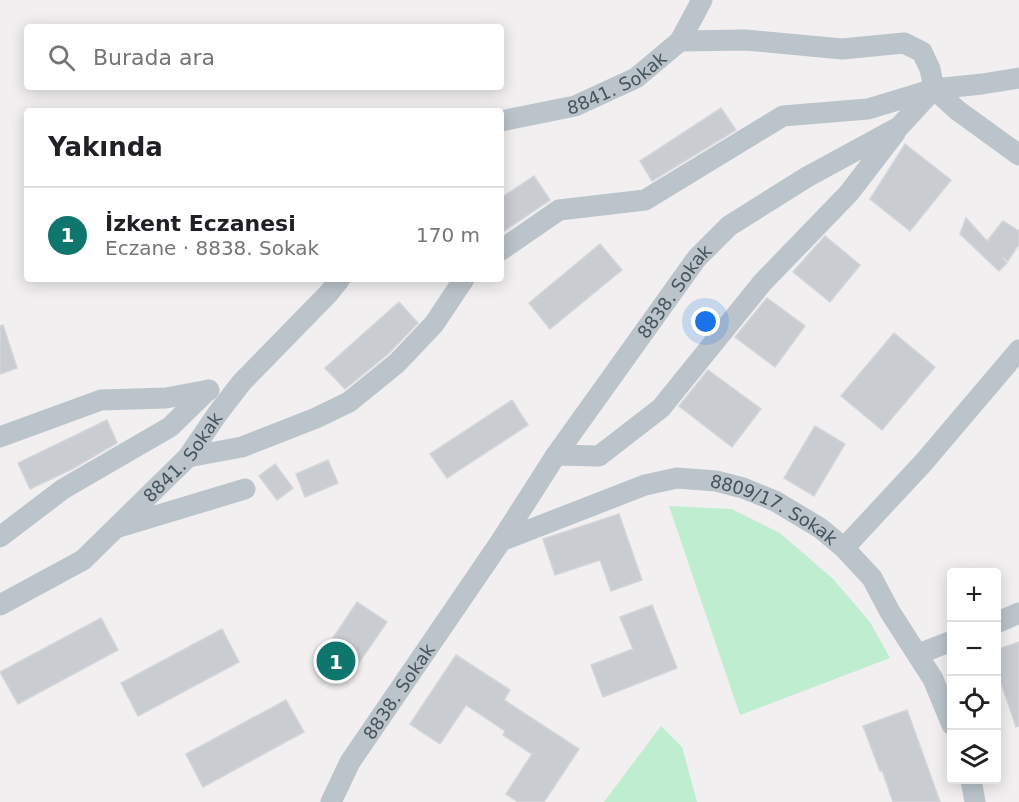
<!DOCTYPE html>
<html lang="tr">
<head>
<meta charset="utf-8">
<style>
  body { margin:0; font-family:"DejaVu Sans",sans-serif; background:#f6f6f6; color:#202124 }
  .controls { position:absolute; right:18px; bottom:18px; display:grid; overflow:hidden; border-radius:6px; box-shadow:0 3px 15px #0003 }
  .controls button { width:54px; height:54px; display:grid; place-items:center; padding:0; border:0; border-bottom:2px solid #e0e0e0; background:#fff; color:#202124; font:30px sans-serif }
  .you { position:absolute; left:706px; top:322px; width:21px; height:21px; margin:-15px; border:4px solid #fff; border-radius:50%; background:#1a73e8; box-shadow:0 0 0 9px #1a73e833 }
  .badge { display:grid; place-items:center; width:39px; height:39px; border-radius:50%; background:#0f766e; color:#fff; font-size:20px; font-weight:700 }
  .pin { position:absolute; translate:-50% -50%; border:3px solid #fff; box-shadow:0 2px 6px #0006 }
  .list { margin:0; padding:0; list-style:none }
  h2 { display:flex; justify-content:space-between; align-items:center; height:78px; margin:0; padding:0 24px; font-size:26px }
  h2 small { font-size:20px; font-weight:400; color:#757577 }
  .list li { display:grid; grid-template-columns:39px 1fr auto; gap:18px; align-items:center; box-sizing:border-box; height:96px; padding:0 24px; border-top:2px solid #e0e0e0 }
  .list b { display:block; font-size:22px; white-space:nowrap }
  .list p { margin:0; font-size:20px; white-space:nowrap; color:#757577 }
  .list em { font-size:20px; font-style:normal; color:#757577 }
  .icon { flex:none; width:33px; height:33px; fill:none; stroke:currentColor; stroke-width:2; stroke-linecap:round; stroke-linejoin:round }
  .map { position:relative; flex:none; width:1019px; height:802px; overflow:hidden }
  .search { position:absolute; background:#fff; box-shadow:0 3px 15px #0003; left:24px; top:24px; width:480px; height:66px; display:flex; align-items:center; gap:15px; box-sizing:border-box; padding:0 21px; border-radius:6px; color:#757577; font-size:22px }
  .panel { position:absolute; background:#fff; box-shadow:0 3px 15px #0003; left:24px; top:108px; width:480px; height:174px; border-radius:6px }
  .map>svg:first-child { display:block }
</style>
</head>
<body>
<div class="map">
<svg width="1019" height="802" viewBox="0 0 1019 802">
  <rect width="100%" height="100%" fill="#f1efef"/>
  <path fill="#bfedcf" d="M669,506l63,3 48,24 53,46 37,43 20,36 -150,57z
    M661,726l21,21 15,55h-93z"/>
  <path fill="#c9ccd1" stroke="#d3d5da" stroke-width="1.5" d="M721,108l15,22 -84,51 -12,-20z
    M905,144l46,36 -41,51 -40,-32z
    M534,176l16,24 -49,33v-35z
    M966,218l21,23 16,-20 16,10v13l-11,17 -6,-4 5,6 -8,8 -39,-37z
    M825,236l35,29 -30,37 -37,-30z
    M600,244l22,26 -72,59 -21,-26z
    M767,298l38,28 -30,41 -40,-30z
    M399,302l19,21 -30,31 -43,35 -20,-21z
    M3,325l14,43 -17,6v-48z
    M894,333l41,34 -53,63 -41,-34z
    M708,370l53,39 -29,38 -53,-41z
    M512,400l16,25 -81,53 -17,-24z
    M107,420l10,23 -45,26 -42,20 -12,-26z
    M815,426l30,18 -31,52 -30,-18z
    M328,460l10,23 -33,14 -9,-23z
    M275,464l18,24 -16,12 -18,-24z
    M619,514l23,66 -31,11 -11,-31 -45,15 -12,-36z
    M357,602l30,20 -31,45 -29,-20z
    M652,605l25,63 -74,29 -12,-32 42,-16 -13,-32z
    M101,618l17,32 -100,54 -18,-32z
    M222,629l17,33 -101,54 -17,-33z
    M1019,642v84l-3,1 -20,-59v-18z
    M456,655l54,35 -6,10 75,49 -35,53h-26l-12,-8 26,-40 -29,-19 2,-4 -39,-26 -26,39 -30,-20z
    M286,700l18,32 -101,55 -17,-33z
    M907,710l18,50 15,42h-47l-11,-32 -2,1 -17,-45z"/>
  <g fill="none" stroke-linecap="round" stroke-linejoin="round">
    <g stroke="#bbc4cb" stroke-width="21">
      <path d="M934,89l23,21 62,45"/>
      <path id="s1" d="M501,121l74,-15 61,-28 44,-37 22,-41"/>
      <path d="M501,250l58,-40 86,-10 138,-84 85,-7 66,-20 48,-5 37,-6"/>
      <path d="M0,437l101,-37 65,-2 43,-8"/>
      <path d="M556,455l43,1 62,-48 101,-125 87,-90 46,-60"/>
      <path d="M188,457l54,-10 74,-29 33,-16 48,-39 37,-39 30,-45"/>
      <path d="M119,527l126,-38"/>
      <path d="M0,537l63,-48 107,-62 38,-37"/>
      <path id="s2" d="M501,541l144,-56 32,-7 39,3 27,7 32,13 45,27 24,20 28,30 18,34 43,67 19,46"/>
      <path d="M844,548l80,-86 95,-112"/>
      <path id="s3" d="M0,605l83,-45 105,-103 30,-44 24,-31 86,-88 12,-15"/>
      <path d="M996,623l23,-10"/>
      <path d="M918,654l34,-13"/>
      <path d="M971,780l4,22"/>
      <path id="s4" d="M331,802l19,-40 151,-221 55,-86 141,-197 32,-32 78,-49 92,-50 35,-38 -4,-20 -8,-17 -18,-9 -62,6 -96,-9 -66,1"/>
    </g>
  </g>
  <g text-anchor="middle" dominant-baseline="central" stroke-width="5" stroke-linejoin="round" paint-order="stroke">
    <g font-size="18" fill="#47535b" stroke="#fff">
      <text stroke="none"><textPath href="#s1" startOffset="123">8841. Sokak</textPath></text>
      <text stroke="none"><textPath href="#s4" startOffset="616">8838. Sokak</textPath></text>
      <text stroke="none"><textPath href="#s3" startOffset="238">8841. Sokak</textPath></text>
      <text stroke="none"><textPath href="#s2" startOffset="291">8809/17. Sokak</textPath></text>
      <text stroke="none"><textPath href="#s4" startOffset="130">8838. Sokak</textPath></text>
    </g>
  </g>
</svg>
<div class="controls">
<button>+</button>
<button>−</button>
<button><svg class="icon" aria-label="locate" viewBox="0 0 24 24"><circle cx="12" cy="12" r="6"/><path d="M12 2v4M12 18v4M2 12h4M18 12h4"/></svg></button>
<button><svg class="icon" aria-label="layers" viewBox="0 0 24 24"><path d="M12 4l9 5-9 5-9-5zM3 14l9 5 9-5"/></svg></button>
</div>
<div class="you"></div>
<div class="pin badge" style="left:336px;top:661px">1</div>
<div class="search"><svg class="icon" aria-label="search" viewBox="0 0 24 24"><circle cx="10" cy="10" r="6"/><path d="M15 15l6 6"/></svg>Burada ara</div>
<section class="panel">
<h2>Yakında<small></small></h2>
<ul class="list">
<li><span class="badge">1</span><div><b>İzkent Eczanesi</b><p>Eczane · 8838. Sokak</p></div><em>170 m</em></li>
</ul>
</section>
</div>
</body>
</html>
